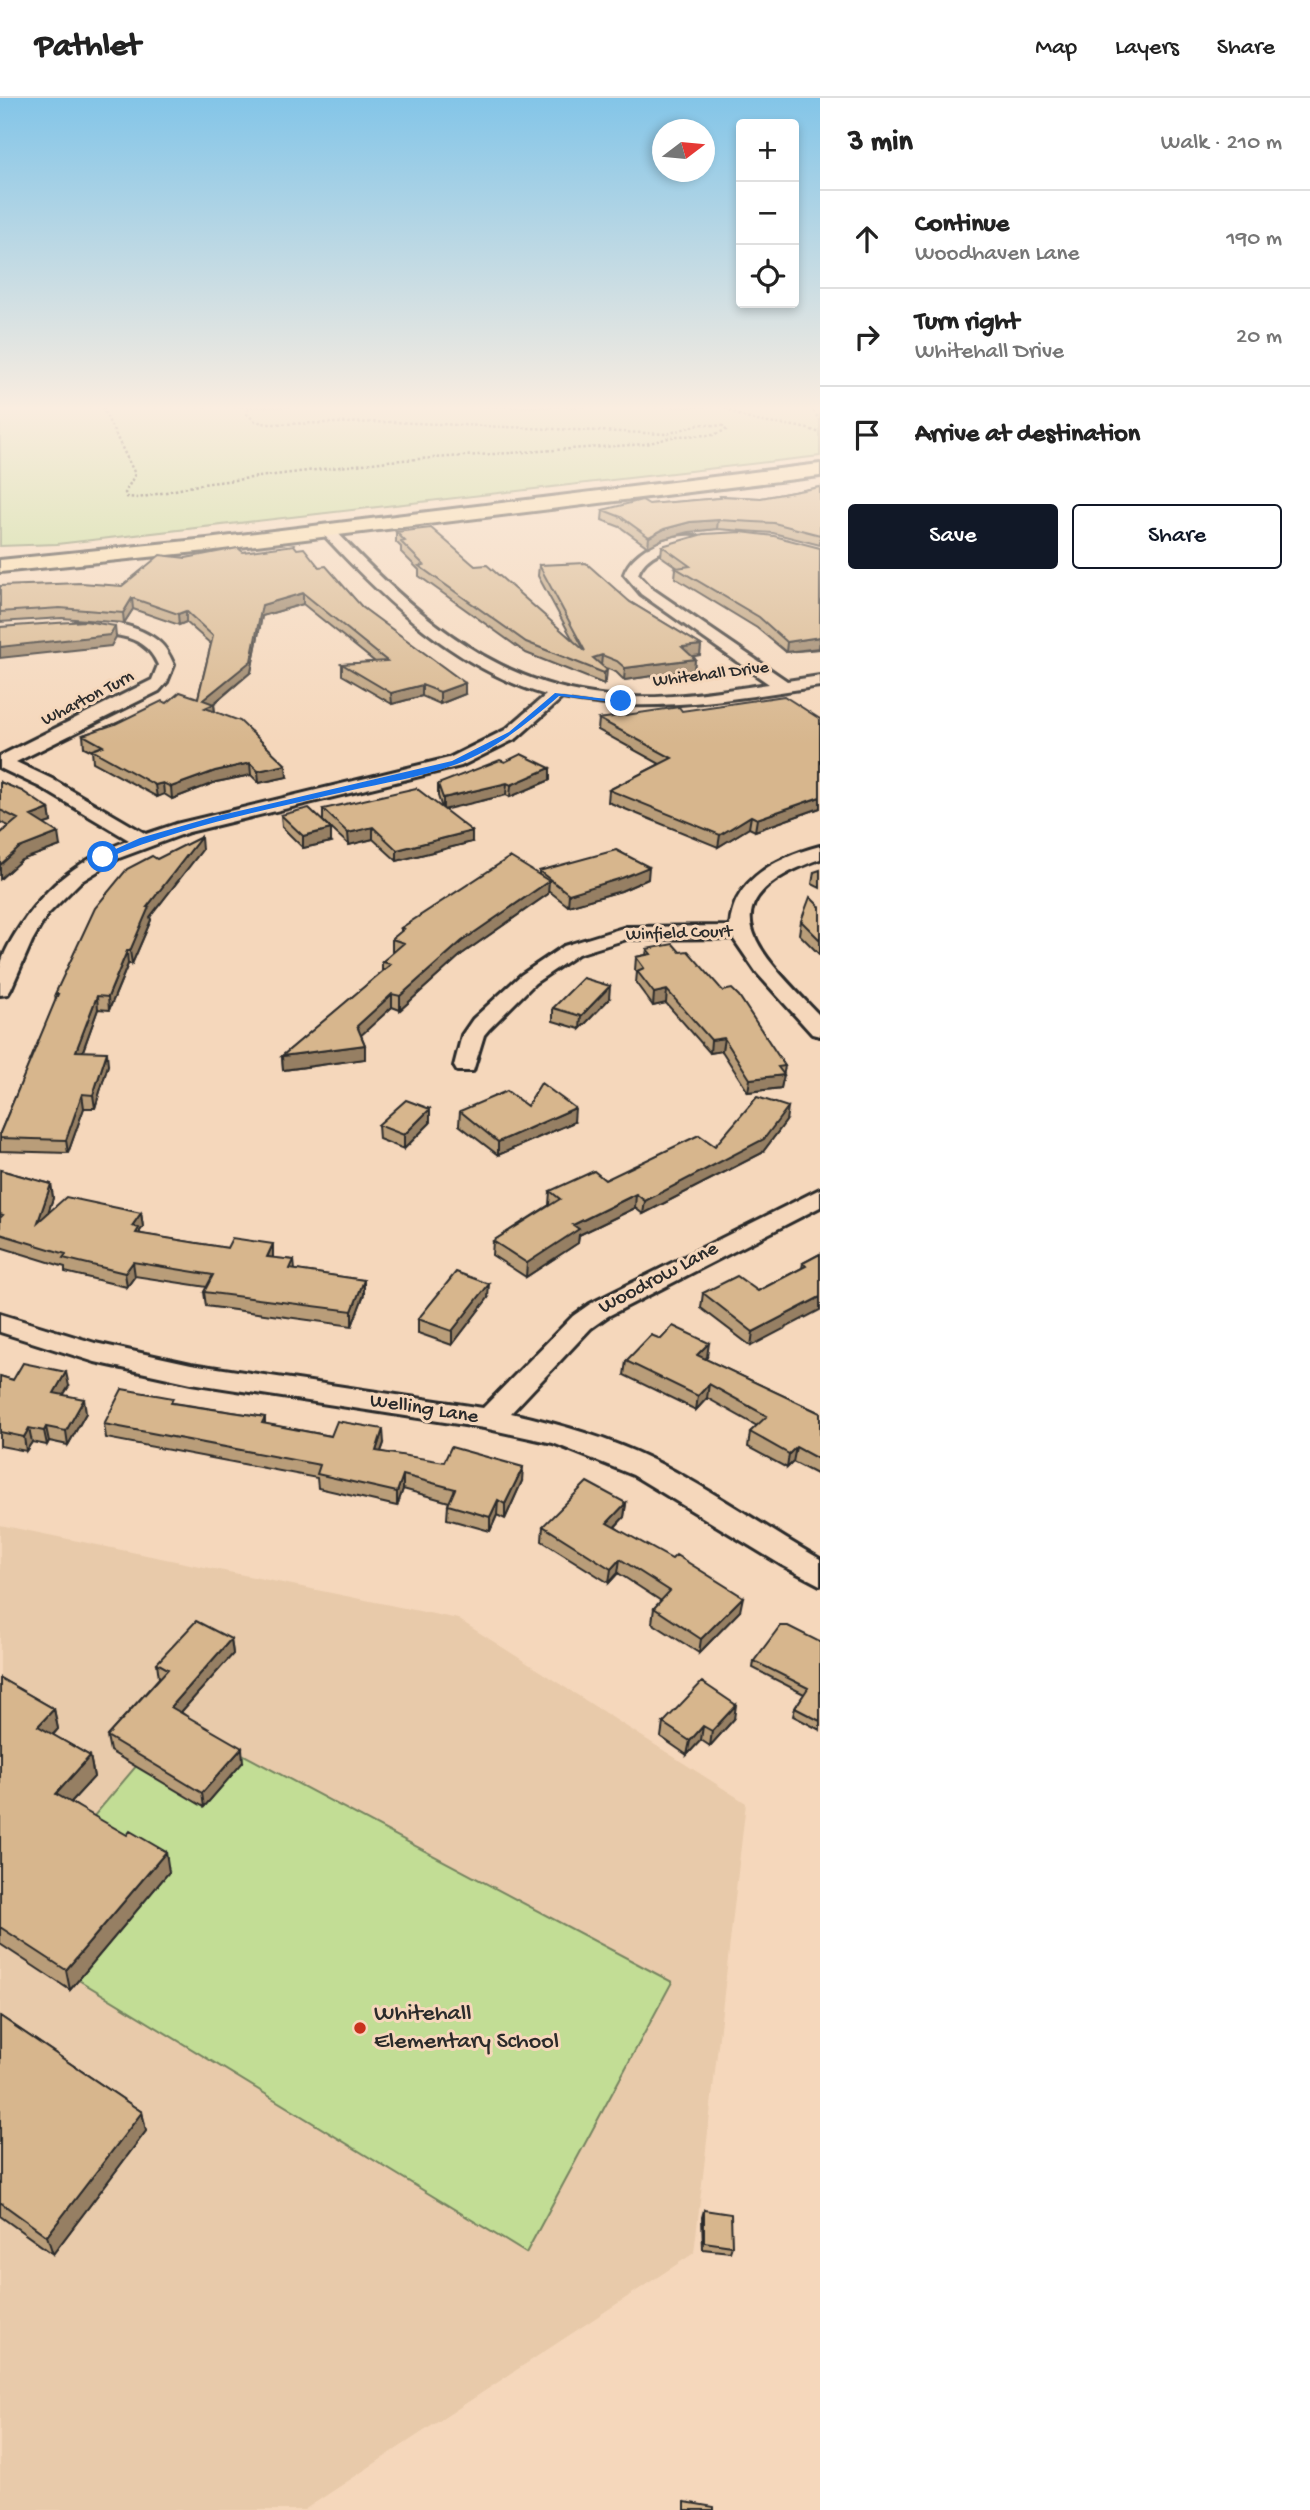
<!DOCTYPE html>
<html lang="en">
<head>
<meta charset="utf-8">
<style>
  body { margin:0; font-family:"Gochi Hand",sans-serif; background:#f2f2f2; color:#222 }
  .controls { position:absolute; right:21px; top:21px; display:grid; overflow:hidden; border-radius:7px; box-shadow:0 4px 10px #0003 }
  .controls button { width:63px; height:63px; display:grid; place-items:center; padding:0; border:0; border-bottom:2px solid #e0e0e0; background:#fff; color:#222; font:35px sans-serif }
  .compass { position:absolute; left:652px; top:21px; width:63px; height:63px; border-radius:50%; background:#fff; box-shadow:0 4px 10px #0003; rotate:74deg }
  .stop { position:absolute; width:21px; height:21px; margin:-16px; border:5px solid #1a73e8; border-radius:50%; background:#fff }
  .stop.end { background:#1a73e8; border-color:#fff; box-shadow:0 2px 7px #0008 }
  .list { margin:0; padding:0; list-style:none }
  h2 { display:flex; justify-content:space-between; align-items:center; height:91px; margin:0; padding:0 28px; font-size:30px }
  h2 small { font-size:23px; font-weight:400; color:#767676 }
  .list li { display:grid; grid-template-columns:46px 1fr auto; gap:21px; align-items:center; box-sizing:border-box; height:98px; padding:0 28px; border-top:2px solid #e0e0e0 }
  .list b { display:block; font-size:26px; white-space:nowrap }
  .list p { margin:0; font-size:23px; white-space:nowrap; color:#767676 }
  .list em { font-size:23px; font-style:normal; color:#767676 }
  .actions { display:flex; gap:14px; padding:21px 28px }
  .actions a { flex:1; padding:16px 0; border:2px solid #111827; border-radius:7px; text-align:center; font-size:24px; color:#111827 }
  .actions .main { background:#111827; color:#fff }
  .icon { flex:none; width:38px; height:38px; fill:none; stroke:currentColor; stroke-width:2; stroke-linecap:round; stroke-linejoin:round }
  .map { position:relative; flex:none; width:820px; height:2412px; overflow:hidden }
  header { display:flex; align-items:center; gap:42px; box-sizing:border-box; height:98px; padding:0 35px; background:#fff; border-bottom:2px solid #e0e0e0 }
  header strong { font-size:33px }
  nav { display:flex; gap:38px; margin-inline-start:auto; font-size:24px }
  main { display:flex }
  aside { flex:1; background:#fff }
  .map>svg:first-child { display:block }
</style>
</head>
<body>
<header>
<strong>Pathlet</strong>
<nav><a>Map</a><a>Layers</a><a>Share</a></nav>
</header>
<main>
<div class="map">
<svg width="820" height="2412" viewBox="0 0 820 2412">
  <rect width="100%" height="100%" fill="#f5d7bb"/>
  <filter id="ink" filterUnits="userSpaceOnUse"><feTurbulence type="fractalNoise" baseFrequency=".0143" numOctaves="2"/><feDisplacementMap in="SourceGraphic" scale="14" xChannelSelector="R" yChannelSelector="G"/><feConvolveMatrix kernelMatrix="1 2 1 2 8 2 1 2 1" color-interpolation-filters="sRGB"/></filter>
  <g filter="url(#ink)">
    <path fill="#e8caaa" d="M0,1427l458,94 288,184 -52,450 -390,257h-304z"/>
    <path fill="#c2dd95" stroke="#768460" stroke-width="2" d="M0,309h820v49l-763,88 -57,2z
      M176,1621l496,263 -146,271 -526,-321v-5z"/>
    <g fill="none" stroke-linecap="round" stroke-linejoin="round">
      <g stroke="#2b2b2b" stroke-width="6">
        <path id="minor" d="M328,429l5,1c72,77 152,151 260,166 58,9 119,-2 176,-10l-128,-90 -17,-20c10,-26 49,-43 77,-37v6c-23,5 -53,5 -63,31l13,14 136,93 33,-5v10c-86,13 -172,29 -258,12l-45,40 -56,28 -272,66 -70,26 -39,24 -33,33 -15,26 -21,48 -3,5 -8,1c0,-8 0,-18 0,-27 3,-15 13,-31 21,-43 27,-42 62,-67 108,-85l-89,-53 -40,-19v-12l152,-76 6,-15c-16,-37 -52,-28 -84,-36l-3,-3 3,-3c24,-6 66,2 85,19 7,6 11,14 15,23l-7,17 -8,9 -143,71 36,17 94,55 30,-10 273,-66 56,-28 41,-35c-92,-28 -159,-92 -223,-161l-2,-3z
          M820,748v13c-120,43 -60,94 0,157v20l-8,-2 -55,-61 -24,-35 -106,1 -49,15 -43,29 -46,46 -5,6 -11,36h-16l-3,-5 8,-31 11,-16 48,-44 43,-29 62,-19 104,-1c3,-48 49,-69 90,-80z
          M820,1091v18l-212,109 -17,12 -80,85c49,11 97,25 142,47 58,29 111,67 167,99v26l-40,-21 -147,-89 -80,-32 -69,-15 -293,-45 -96,-21 -95,-30v-18l95,29 96,21 292,44 90,-92 17,-12z"/>
      </g>
      <g stroke="#2b2b2b" stroke-width="6">
        <path id="primary" d="M820,366v12l-613,75 -207,21v-12l207,-21z"/>
      </g>
      <path stroke="#2b2b2b" stroke-width="2.5" stroke-dasharray="2.5 2.5" stroke-linecap="butt" d="M102,309l33,67 -10,19 1,4 13,1 63,-14 186,-23 258,-17 30,-8 37,-1 13,-5 -3,-4 -23,-2 -33,10 -274,-12 -125,2 -13,-3 -8,-7 2,-7
        M725,309c34,23 60,12 95,26
        M810,309l10,13"/>
      <use href="#minor" fill="#f5d7bb" fill-rule="evenodd"/>
      <use href="#primary" fill="#faddab" fill-rule="evenodd"/>
    </g>
    <path fill="#b99d79" stroke="#2b2b2b" stroke-width="2" d="M820,389v58l-47,-12 -56,-4 -28,3 -26,7 -15,8 -28,-20 -18,-7 1,-10 46,-6 71,-6v-2l41,2z
      M396,434l79,34 98,74 -35,-64 1,-11 91,37 71,43 -1,10 -7,1 2,3 -1,11 -70,10 -8,-8 -13,-5 3,14 -2,3 -78,-31 -107,-77v-6l-18,-18v-5l-5,-5z
      M662,448l158,2v101l-34,3 -29,-24 -82,-50 1,-10h2l-17,-12z
      M297,451l22,18 43,40 103,87 -25,10 -18,-8 -30,8 -50,-29v-11l33,-2 -72,-58 -41,12 -11,56 -37,32 1,8 72,65 -28,6 -8,-8 -35,7 -44,17 -8,-5 -7,3 -64,-35 -1,-11 -8,-4 -1,-12 32,-11 52,-21 31,-5 13,-54 -25,-22 -7,3 -46,-16 -9,14 -62,-5 -62,4v-36h122l64,-28 57,-6z
      M682,613l138,8v89l-65,23 -6,-3 -31,19 -110,-45 1,-12 51,-26 -62,-34 1,-11z
      M550,682l-40,17 -4,-2 -62,14 28,33 -75,19 -24,-22 -24,6 -26,-24v-12l119,-1 -4,-12v-12z
      M0,684l49,27 2,13 -7,2 16,22 -39,14 -21,19v-45l9,-8 -9,-4z
      M281,717l50,27 -28,6 -21,-21z
      M202,752l-52,67 1,3 -19,44h-4l-19,46 -11,-1 -15,42 25,14 -13,43h-11l-16,45 -68,-2v-18l56,-132 -1,-7z
      M820,772v18l-8,-4 2,-12z
      M539,773l109,8 -27,12 -53,15 -19,-15 -1,3 -86,60 -62,56 -8,-3 -31,28 4,10v14l-82,11 -1,-14 100,-84v-10l11,-9 -1,-1v-13l9,-7v-4l138,-54z
      M820,809v48l-21,-21 2,-13z
      M647,851l33,3 105,114 -4,22 -33,4 -26,-41 -12,2 -44,-50 -13,3 -17,-23 1,-11 -2,-2 1,-13 10,-2z
      M609,901l-29,30 -27,-8v-13z
      M527,1008l47,16 -76,33 -39,-30 1,-14z
      M786,1023l-24,32 -119,61 -8,-6 -56,27 -1,8 -52,34 -34,-22 1,-14 56,-36 1,-14 55,-11 110,-34z
      M430,1025l-26,26 -25,-10 -1,-14z
      M0,1072l51,14 2,14 -5,15h93l2,14 -3,4v3l87,14 46,-4v14l21,2 1,10 69,10v14l-12,32 -146,-20 -2,-14 3,-5 -72,-11 -8,11 -62,-15v-5l-65,-20z
      M820,1156l-69,92 -50,-38 2,-15 55,-2 44,-23 1,-5z
      M488,1200l-36,47 -34,-12v-14z
      M661,1241l46,18 -2,2 115,54v63l-27,-14 -6,6 -39,-21 2,-15 7,-6 -50,-28 -11,12 -72,-35 2,-14z
      M0,1278l13,4 56,6 -6,9 23,18 -18,32 -19,-4 -2,4 -15,-3 -6,9 -26,-5z
      M174,1305l91,14v7l66,12 53,7 -3,9 141,29 -17,38 -8,-4 -7,16 -43,-12 1,-14 1,-3 -46,-13 -6,17 -79,-18 -1,-10 -211,-40 -2,-14z
      M626,1405l-2,14 -9,10 125,84 -41,42 -47,-30 2,-15 7,-7 -43,-28 -9,10 -67,-42 1,-15z
      M231,1541l2,15 -52,58 62,50 -39,45 -94,-56 -3,-15 52,-58 -2,-15z
      M820,1544v88l-27,-14 2,-8 9,-14 -51,-26 1,-7z
      M0,1580l54,31 4,20 -5,6 37,21 4,21 -23,25 98,70 -99,118 -70,-46z
      M734,1621l-24,27 -9,-6 -14,15 -26,-18 2,-14z
      M0,1918l142,96 4,19 -93,123 -53,-38z
      M704,2112l28,36 -2,6 -27,-3 -1,-32z"/>
    <path fill="#967f63" stroke="#2b2b2b" stroke-width="2" d="M718,422l-1,9 -28,3 -26,7 -15,8 1,-10 15,-8 26,-7z
      M303,495v11l-41,12 -11,56 -38,32h1l1,11 -9,5 -3,-20 59,-95z
      M132,500l1,11 -9,14 -1,-10z
      M186,513v11l-7,3 -1,-11z
      M115,528l1,11 -5,9 -111,12v-11z
      M820,539l-1,11 -33,4 1,-10z
      M701,547l-1,10 -19,3 1,-11z
      M602,557l-1,11 -8,-8z
      M695,561l-1,11 -70,10 1,-12z
      M607,572l-1,11 -2,3v-11z
      M465,585v11l-25,10v-12z
      M422,587v11l-30,8 -1,-11z
      M250,665l1,12 -35,7 -44,17 -1,-12 44,-16z
      M286,667l1,12 -28,6 -1,-12z
      M550,670v12l-40,17 1,-12z
      M163,685l1,11 -7,3 -2,-12z
      M507,685l-1,12 -63,15v-12z
      M820,699v11l-65,23 2,-12z
      M49,711l2,13 -18,6 -2,-12z
      M751,718l-2,12 -31,19 2,-12z
      M373,729v12l-24,6 -1,-12z
      M331,731v13l-28,6v-12z
      M472,733v11l-75,19v-11z
      M58,735l2,13 -39,14 -21,19v-14l19,-17z
      M201,739l1,13 -52,67 1,3 -19,44 -2,-13 17,-44z
      M649,769l-1,12 -27,12 -53,15 1,-12z
      M549,783l-1,13 -86,60 -62,56v-14l62,-55z
      M127,853l1,13 -19,46 -1,-13z
      M610,888l-1,13 -29,30 1,-13z
      M667,892l-1,13 -13,3 1,-13z
      M392,896v13l-35,32v-13z
      M97,898l1,13 -20,55 -2,-13z
      M724,940l-2,13 -12,2 1,-13z
      M365,947v14l-82,11 -1,-14z
      M107,954l1,13 -13,43 -2,-13z
      M784,977l-3,13 -33,4 2,-13z
      M82,996l2,14 -16,45 -2,-13z
      M788,1009l-2,14 -24,32 -119,61 2,-13z
      M575,1010l-1,14 -76,33v-13z
      M430,1011v14l-26,26v-14z
      M51,1086l2,14 -13,38 -2,-14z
      M636,1096l-1,14 -56,27 -1,8 -52,34 1,-14 46,-38z
      M141,1115l2,14 -3,4 1,11 -9,-16z
      M273,1146v14l-6,-1z
      M133,1164l2,14 -8,11 -2,-14z
      M364,1182v14l-12,32v-15z
      M489,1186l-1,14 -36,47v-14z
      M820,1199v13l-69,36 2,-14z
      M709,1245l-2,14 -12,13 2,-15z
      M66,1274l3,14 -13,21 -2,-14z
      M709,1286l-2,14 -11,12 2,-14z
      M84,1301l2,14 -18,32 -2,-14z
      M46,1329l3,14 -2,4 -3,-14z
      M29,1330l3,14 -6,9 -2,-14z
      M383,1331l1,14 -8,22v-14z
      M796,1349l-3,15 -6,6 2,-14z
      M523,1369l-1,14 -17,38v-15z
      M403,1377v14l-6,17v-14z
      M498,1402l-1,15 -7,16v-14z
      M626,1405l-2,14 -19,20 2,-14z
      M620,1461l-2,14 -9,10 2,-14z
      M743,1499l-3,14 -41,42 2,-14z
      M231,1541l2,15 -60,67 -2,-14z
      M736,1607l-2,14 -24,27 2,-15z
      M54,1611l4,20 -16,17 -4,-20z
      M703,1628l-2,14 -14,15 3,-14z
      M242,1650l1,14 -39,45 -2,-14z
      M90,1658l4,21 -34,37 -4,-20z
      M166,1754l3,20 -99,118 -4,-20z
      M142,2014l4,19 -93,123 -6,-18z"/>
    <path fill="#d7b68d" stroke="#2b2b2b" stroke-width="2" d="M820,389v48l-46,-12 -56,-3 -28,2 -26,7 -15,8 -28,-20 -18,-7 39,-10 7,4 72,-6 -1,-2 41,2z
      M431,430l44,38 12,-1 98,86 -46,-86 47,-2 44,39 71,43 -19,2 13,12 -70,9 -8,-7 -15,-6 -9,3 14,12 -3,3 -78,-31 -107,-76 5,-1 -23,-23 4,-1 -9,-9z
      M741,434l33,4 46,12v89l-33,5 -28,-25 -83,-49 14,-2 -28,-20 41,-12z
      M294,447l3,4 7,-1 15,19 7,-1 36,41 103,76 -25,9 -18,-7 -31,8 -49,-29 45,-3 -84,-68 -41,12 -11,56 -48,39 11,4 -9,4 35,13 46,44 -28,6 -8,-8 -35,8 -44,16 -8,-4 -8,2 -63,-35 11,-4 -20,-11 32,-11 47,-23 5,2 13,-11 18,6 15,-62 -27,-25 -8,3 -46,-16 -9,15 -63,-5 -60,4v-26l81,-3 41,3 38,-31 26,3 52,-10 5,4z
      M85,523l30,5 -5,9 -110,12v-20z
      M784,598l36,23v78l-63,22 -6,-3 -31,19 -111,-45 63,-32 -73,-39 80,-12 3,4z
      M521,656l29,14 -39,17 -4,-2 -64,15 -5,-14 62,-24 5,2z
      M0,684l22,9 27,18 -18,7 27,17 -39,15 -19,17v-31l18,-15 -18,-9z
      M416,690l56,43 -75,19 -24,-23 -25,6 -25,-24z
      M309,710l22,21 -28,7 -22,-21z
      M201,739l-54,70h2l-19,44h-3l-19,46 -11,-1 -21,55 31,1 -14,43 -11,-1 -16,46 -66,-2v-5l58,-139h-3l40,-86 32,-39 25,-13 5,3z
      M616,752l33,17 -27,11 -53,16 -30,-23z
      M510,759l39,24 -87,60 -62,55 -8,-2 -35,32 8,19 -83,11 109,-92 -9,-2 22,-19 -12,-4 12,-10 -3,-1z
      M810,799l10,10v33l-19,-19z
      M673,846l7,8 8,-1 35,40 9,-2 7,7 46,70 -7,1 6,8 -34,4 -26,-41 -13,2 -44,-50 -13,3 -17,-22 7,-3 -8,-11 15,-3 -4,-5z
      M583,880l27,8 -29,30 -28,-8z
      M541,985l34,25 -77,34 -38,-31 47,-20 20,15z
      M757,999l31,10 -24,32 -119,62 -9,-7 -63,31 6,4 -52,34 -34,-22 67,-42 -10,-8 44,-20 11,9 94,-45 16,11z
      M406,1002l24,9 -26,26 -26,-10z
      M0,1072l51,14 -13,38 28,-25 75,16 -9,13 7,2 -3,5 91,15 5,-10 41,6 -6,13 27,3 -4,9 74,11 -12,31 -148,-19 9,-17 -80,-13 -8,11 -62,-15 3,-4 -66,-20v-16l3,-3 -3,-1z
      M820,1156v43l-67,35 -50,-39 34,-17 21,15 48,-25 -3,-3z
      M456,1174l33,12 -37,47 -34,-12z
      M673,1228l36,17 -12,12 123,58v47l-24,-13 -7,7 -39,-22 17,-16 -58,-32 -11,12 -72,-35 25,-26 10,4z
      M23,1265l43,9 -12,21 30,6 -18,32 -20,-4 -2,4 -15,-3 -5,9 -24,-5v-56l13,4z
      M122,1291l51,9 -2,5 94,14 -3,6 69,13 6,-15 46,8 -7,22 68,11 7,-15 72,20 -18,37 -7,-4 -8,17 -42,-12 7,-16 -52,-14 -6,17 -80,-18 3,-9 -216,-41z
      M587,1384l39,21 -19,20 65,36 4,-4 67,42 -42,42 -47,-31 16,-17 -50,-32 -9,10 -68,-43z
      M196,1523l35,18 -60,68 71,41 -40,45 -95,-57 61,-67 -11,-6z
      M780,1528h8l32,16v79l-25,-13 13,-20 -54,-27z
      M0,1580l54,31 -16,17 52,30 -34,38 71,41 3,-4 36,21 -100,118 -66,-43z
      M702,1584l34,23 -24,26 -9,-5 -13,15 -27,-18z
      M0,1918l142,96 -95,124 -47,-34z
      M704,2112l27,4 1,32 -28,-4z
      M685,2404l29,5v3h-29z"/>
  </g>
  <linearGradient id="sky" x2="0" y2="1"><stop stop-color="#83c5e8"/><stop offset="0.48" stop-color="#faede0"/><stop offset="1" stop-color="#faede0" stop-opacity="0"/></linearGradient>
  <rect width="820" height="646" fill="url(#sky)"/>
  <path fill="#1a73e8" d="M555,595l69,8 -3,2 -62,-7c-31,27 -63,53 -102,68 -35,13 -73,19 -109,27 -82,19 -165,35 -243,68l-7,-2 42,-19 73,-21 239,-56 57,-29z"/>
  <circle fill="#c8321e" stroke="#f5d7bb" stroke-width="2.5" cx="360" cy="1930" r="7"/>
  <g text-anchor="middle" dominant-baseline="central" stroke-width="6" stroke-linejoin="round" paint-order="stroke">
    <g font-size="18" fill="#2b2b2b" stroke="#f5d7bb">
      <text transform="translate(711 577) rotate(-7)">Whitehall Drive</text>
      <text transform="translate(88 601) rotate(-27)">Wharton Turn</text>
      <text transform="translate(679 836) rotate(-2)">Winfield Court</text>
    </g>
    <g font-size="21" fill="#2b2b2b" stroke="#f5d7bb">
      <text transform="translate(659 1181) rotate(-28)">Woodrow Lane</text>
      <text transform="translate(424 1312) rotate(9)">Welling Lane</text>
    </g>
    <g font-size="24" fill="#2b2b2b" stroke="#f5d7bb" text-anchor="start">
      <text x="374" y="1916">Whitehall<tspan x="374" dy="28">Elementary School</tspan></text>
    </g>
  </g>
</svg>
<div class="controls">
<button>+</button>
<button>−</button>
<button><svg class="icon" aria-label="locate" viewBox="0 0 24 24"><circle cx="12" cy="12" r="6"/><path d="M12 2v4M12 18v4M2 12h4M18 12h4"/></svg></button>
</div>
<svg class="compass" viewBox="-18 -18 36 36"><path d="M0-13l5 13h-10z" fill="#e53935"/><path d="M0 13l5-13h-10z" fill="#767676"/></svg>
<div class="stop" style="left:103px;top:759px"></div>
<div class="stop end" style="left:621px;top:603px"></div>
</div>
<aside>
<h2>3 min<small>Walk · 210 m</small></h2>
<ul class="list">
<li><svg class="icon" aria-label="ahead" viewBox="0 0 24 24"><path d="M12 20V5M6 11l6-6 6 6"/></svg><div><b>Continue</b><p>Woodhaven Lane</p></div><em>190 m</em></li>
<li><svg class="icon" aria-label="right" viewBox="0 0 24 24"><path d="M7 20v-9h11M14 6l5 5-5 5"/></svg><div><b>Turn right</b><p>Whitehall Drive</p></div><em>20 m</em></li>
<li><svg class="icon" aria-label="arrive" viewBox="0 0 24 24"><path d="M6 21V4h12l-3 4 3 4H6"/></svg><div><b>Arrive at destination</b></div></li>
</ul>
<div class="actions"><a class="main">Save</a><a>Share</a></div>
</aside>
</main>
</body>
</html>
